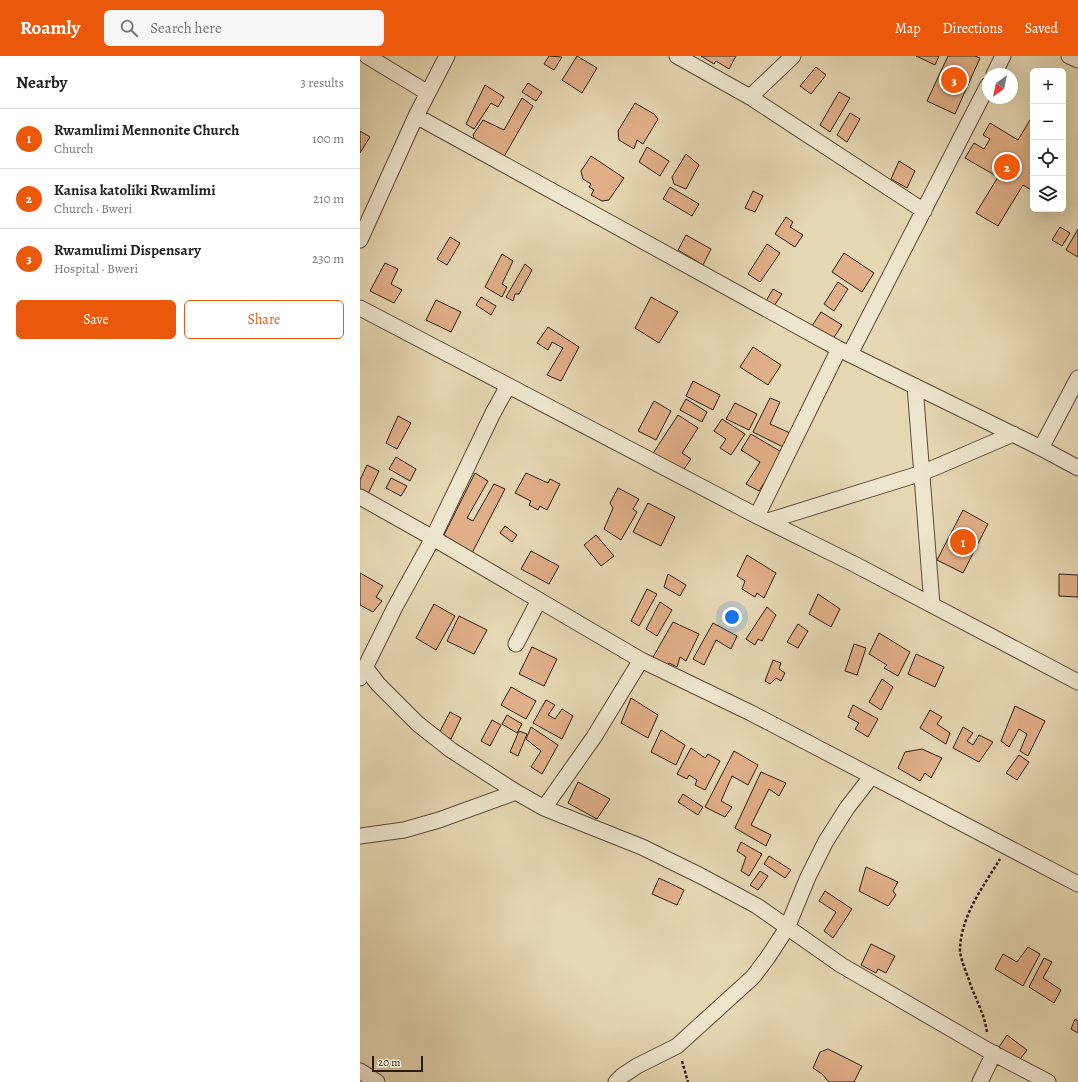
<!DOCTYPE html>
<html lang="en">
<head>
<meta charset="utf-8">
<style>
  body { margin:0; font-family:Alegreya,serif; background:#f6f6f6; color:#202124 }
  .controls { position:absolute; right:12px; top:12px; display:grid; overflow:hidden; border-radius:6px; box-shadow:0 4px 16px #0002 }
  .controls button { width:36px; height:36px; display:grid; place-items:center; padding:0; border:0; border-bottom:1px solid #e0e0e0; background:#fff; color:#202124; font:20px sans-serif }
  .compass { position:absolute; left:622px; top:12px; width:36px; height:36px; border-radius:50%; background:#fff; box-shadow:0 4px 16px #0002; rotate:213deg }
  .scale { position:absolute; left:12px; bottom:10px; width:51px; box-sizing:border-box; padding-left:4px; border:2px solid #2e1b12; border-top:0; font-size:11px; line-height:14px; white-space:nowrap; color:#2e1b12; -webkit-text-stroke:3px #eee5cd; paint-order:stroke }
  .you { position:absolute; left:372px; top:561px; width:14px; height:14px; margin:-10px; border:3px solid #fff; border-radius:50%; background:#1a73e8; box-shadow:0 0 0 6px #1a73e833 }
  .badge { display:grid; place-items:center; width:26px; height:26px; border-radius:50%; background:#ea580c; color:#fff; font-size:13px; font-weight:700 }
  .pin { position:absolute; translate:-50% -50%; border:2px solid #fff; box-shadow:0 1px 4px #0006 }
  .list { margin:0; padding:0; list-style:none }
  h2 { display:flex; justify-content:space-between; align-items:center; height:52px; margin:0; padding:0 16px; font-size:17px }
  h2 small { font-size:13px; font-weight:400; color:#757577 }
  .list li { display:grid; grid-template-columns:26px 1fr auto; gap:12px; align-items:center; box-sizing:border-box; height:60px; padding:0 16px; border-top:1px solid #e0e0e0 }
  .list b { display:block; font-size:15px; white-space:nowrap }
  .list p { margin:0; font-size:13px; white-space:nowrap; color:#757577 }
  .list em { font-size:13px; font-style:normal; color:#757577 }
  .actions { display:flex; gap:8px; padding:12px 16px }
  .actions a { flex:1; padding:9px 0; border:1px solid #ea580c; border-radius:6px; text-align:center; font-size:14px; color:#ea580c }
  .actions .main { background:#ea580c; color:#fff }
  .icon { flex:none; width:22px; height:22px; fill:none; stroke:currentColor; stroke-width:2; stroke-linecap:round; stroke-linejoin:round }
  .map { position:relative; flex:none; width:718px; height:1026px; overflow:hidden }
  header { display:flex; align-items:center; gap:24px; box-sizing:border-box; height:56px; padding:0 20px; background:#ea580c; color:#fff }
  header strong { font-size:19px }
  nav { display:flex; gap:22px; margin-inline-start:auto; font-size:14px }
  .search { width:280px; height:36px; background:#f6f6f6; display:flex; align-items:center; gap:10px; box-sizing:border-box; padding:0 14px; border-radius:6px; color:#757577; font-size:15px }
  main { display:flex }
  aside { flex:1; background:#fff }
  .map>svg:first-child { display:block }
</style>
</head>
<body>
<header>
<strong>Roamly</strong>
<div class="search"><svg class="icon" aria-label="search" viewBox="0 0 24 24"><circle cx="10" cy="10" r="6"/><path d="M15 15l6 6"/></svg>Search here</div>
<nav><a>Map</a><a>Directions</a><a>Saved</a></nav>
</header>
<main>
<aside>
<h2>Nearby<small>3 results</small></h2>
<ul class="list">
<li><span class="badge">1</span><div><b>Rwamlimi Mennonite Church</b><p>Church</p></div><em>100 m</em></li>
<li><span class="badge">2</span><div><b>Kanisa katoliki Rwamlimi</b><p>Church · Bweri</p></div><em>210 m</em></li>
<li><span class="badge">3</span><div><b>Rwamulimi Dispensary</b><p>Hospital · Bweri</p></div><em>230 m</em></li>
</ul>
<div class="actions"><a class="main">Save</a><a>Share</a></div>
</aside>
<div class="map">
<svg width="718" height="1026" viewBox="0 0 718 1026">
  <rect width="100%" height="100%" fill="#e5d7b2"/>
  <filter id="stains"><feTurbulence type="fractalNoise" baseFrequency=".005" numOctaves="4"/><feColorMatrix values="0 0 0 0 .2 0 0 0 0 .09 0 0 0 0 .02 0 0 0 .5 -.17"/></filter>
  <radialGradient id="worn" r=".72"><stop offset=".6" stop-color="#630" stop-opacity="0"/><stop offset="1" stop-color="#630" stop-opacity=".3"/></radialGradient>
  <path fill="#e0ae87" stroke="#2e1b12" d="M189,0l13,1 -8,13 -10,-6z
    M217,0l20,12 -15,25 -20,-13z
    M341,0h35l-7,13 -13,-8 -2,3z
    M556,0h23l-4,9z
    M588,0h27l5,2 -25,56 -28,-13z
    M456,11l10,8 -15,19 -11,-8z
    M168,27l14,9 -6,9 -14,-9z
    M125,29l19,12 -6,10 -7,-4 -17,26 -8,-5z
    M479,36l11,6 -20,34 -10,-7z
    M162,42l11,8 -31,54 -26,-16 -3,-9 10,-15 21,10z
    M275,47l19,11 4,5 -15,25 -6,-4 -3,9 -15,-9 -1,-9z
    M490,57l10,6 -13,23 -10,-7z
    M673,59v76l-10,-6 -25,41 -22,-13 22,-36 -33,-19 9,-15 10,6 6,-10 -7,-4 7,-12 28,17z
    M0,75l10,6 -10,16z
    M287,91l22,14 -9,15 -21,-14z
    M326,98l13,11 -13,24 -12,-5 -2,-7z
    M231,100l33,22 -15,22 -7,1 -11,-6 3,-5 -5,-3 2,-3 -8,-5 -2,-8z
    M539,105l16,10 -8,17 -16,-9z
    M310,131l29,17 -7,12 -29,-17z
    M393,135l10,5 -8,16 -10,-4z
    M426,161l7,5 -3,5 13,8 -8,12 -20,-13z
    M700,171l10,6 -8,13 -10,-6z
    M718,173v28l-12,-7z
    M326,179l25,14 -8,16 -25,-15z
    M90,181l10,6 -13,22 -10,-6z
    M407,188l13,9 -20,29 -12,-8z
    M484,197l30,20 -12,19 -30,-20z
    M142,198l11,7 -11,23 5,3 -5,10 -17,-10z
    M25,207l13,6 -7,15 11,6 -8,13 -24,-12z
    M165,208l7,6 -13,24h-4l-2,7 -7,-4z
    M478,226l10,7 -14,22 -10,-7z
    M413,233l9,5 -8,12 -8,-5z
    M121,241l15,9 -5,9 -15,-10z
    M291,241l27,15 -19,31 -24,-15z
    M76,244l25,12 -10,20 -25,-12z
    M461,256l21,13 -11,17 -21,-13z
    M188,271l31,20 -18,34 -14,-6 16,-27 -11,-6 -4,8 -11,-7z
    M393,291l28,18 -13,20 -28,-18z
    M333,325l27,14 -7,15 -27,-14z
    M410,342l10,4 -10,22 20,9 -7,14 -30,-15z
    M326,343l21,13 -5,10 -22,-12z
    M294,345l17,10 -15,29 -18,-9z
    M375,347l22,11 -8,16 -23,-11z
    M318,359l20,13 -16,25 9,6 -14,20 -29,-18z
    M38,360l13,7 -14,26 -11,-6z
    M362,363l23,15 -14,21 -11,-7 6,-9 -12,-8z
    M391,378l32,19 -24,38 -13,-7 14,-22 -19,-12z
    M36,401l20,12 -6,12 -21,-12z
    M7,409l12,6 -11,23 -8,-4v-10z
    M115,417l13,8 -21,37 6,3 21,-37 11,5 -33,64 -29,-16z
    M166,417l22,10 2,-4 10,5 -13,26 -7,-4 -2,4 -9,-5 2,-4 -16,-8z
    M31,422l16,8 -6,10 -15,-8z
    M258,432l21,11 -6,10 4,3 -16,28 -17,-11 9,-21 -3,-5z
    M288,447l27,14 -14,29 -28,-14z
    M603,454l25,14 -25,49 -26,-13z
    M145,470l12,9 -5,7 -12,-9z
    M236,479l18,21 -13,10 -17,-21z
    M171,495l28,15 -10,18 -28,-15z
    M387,499l29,18 -12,25 -7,-5 -2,4 -13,-8 3,-8 -8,-5z
    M0,517l23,13 -7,11 6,4 -9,11 -13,-7z
    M308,518l18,11 -6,11 -16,-9z
    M699,518l19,1v22l-19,-1z
    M287,533l10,5 -18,32 -8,-5z
    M458,538l22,15 -9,18 -22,-13z
    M300,546l12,8 -15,26 -11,-7z
    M74,548l21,12 -19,34 -20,-12z
    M407,551l9,8 -14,26 -4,-2 -3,6 -9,-6z
    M99,560l28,14 -13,24 -27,-13z
    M313,566l26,12 -13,27 -6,-4 -3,10 -8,-4 -4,5 -13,-9z
    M353,567l24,13 -6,13 -15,-9 -12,25 -11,-6z
    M438,568l10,7 -10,17 -11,-6z
    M519,577l31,19 -12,24 -14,-8 3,-3 -18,-11z
    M494,588l12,4 -9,27 -12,-4z
    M172,591l25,12 -13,27 -25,-12z
    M556,598l28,13 -9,20 -27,-13z
    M413,604l8,3 -2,6 6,4 -4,8 -5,-3 -6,6 -5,-3z
    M522,623l11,8 -12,23 -12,-8z
    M151,631l25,14 -10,18 -25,-14z
    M271,642l27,17 -10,23 -27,-15z
    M186,644l9,5 -7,10 7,4 7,-10 11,7 -11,23 -29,-16z
    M493,649l25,14 -10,18 -13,-8 4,-6 -11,-6z
    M655,650l30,15 -17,35 -8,-5 7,-17 -8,-5 -10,18 -8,-6z
    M570,654l12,7 -5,7 13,9 -4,11 -26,-16z
    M90,656l11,6 -10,21 -12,-6z
    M147,659l15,9 -5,9 -15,-9z
    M132,664l9,5 -11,21 -9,-5z
    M171,671l27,18 -16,29 -11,-7 10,-16 -15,-12z
    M603,671l10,6 -6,8 6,4 6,-10 14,7 -14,20 -26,-14z
    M301,674l24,15 -9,20 -25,-13z
    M159,675l8,3 -9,22 -8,-4z
    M331,692l14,10 3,-4 12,7 -15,29 -10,-5 2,-5 -8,-5 -2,4 -10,-5z
    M562,693l20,9 -11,20 -6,-5 -5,8 -22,-13 7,-16z
    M374,695l24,14 -10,20 -16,-9 -11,25 11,6 -7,10 -20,-10z
    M659,699l10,7 -12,18 -11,-7z
    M401,716l25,11 -7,13 -10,-7 -18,36 20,10 -5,11 -31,-18z
    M218,726l32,17 -13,20 -29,-16z
    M323,738l20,13 -5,8 -20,-13z
    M381,786l21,12 -13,22 -8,-5 5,-14 -9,-6z
    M409,800l22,14 -6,8 -21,-14z
    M506,811l32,15 -5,9 3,4 -8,11 -29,-15z
    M400,815l8,5 -10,14 -8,-5z
    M299,822l25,12 -7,15 -25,-11z
    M465,835l27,18 -19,29 -9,-7 12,-19 -17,-11z
    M511,888l24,12 -9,17 -8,-4 -2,4 -15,-8z
    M668,891l12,7 -17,32 -28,-17 8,-15 14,8z
    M684,902l8,4 -9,16 18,12 -7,13 -25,-16z
    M715,963l3,2v12l-7,-4z
    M647,979l20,15 -9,12 -21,-12z
    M468,993l34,17 -8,16h-25l-7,-8 -9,-6 7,-16z"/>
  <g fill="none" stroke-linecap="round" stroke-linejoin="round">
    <g stroke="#5c4a3a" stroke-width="17">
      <path id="street" d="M7,0l61,37
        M317,0l73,41 174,114
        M709,0l9,4
        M634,18l9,-18
        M390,41l43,-41
        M56,60l423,233 202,99 37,20
        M0,184l56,-124 31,-60
        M0,252l397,208 99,49 222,117
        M490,298l138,-269
        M555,330l17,219
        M681,392l37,-70
        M0,441l73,41 208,122 110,53 327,171
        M397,460l82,-167
        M408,465l154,-48 91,-39
        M156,588l23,-44
        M5,611l13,17 40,40 33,26 65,42 28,16 98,39 59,29 56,30 84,59 148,86 59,31
        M0,622l35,-71 38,-69 60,-125 15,-27
        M184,752l50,-71 47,-77
        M0,780l44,-6 35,-10 77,-28
        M0,1015l17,11
        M256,1026l6,-6 15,-10 40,-20 76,-69 15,-20 19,-29 21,-51 18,-36 21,-33 24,-31
        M620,1026l14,-29"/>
    </g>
    <path stroke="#2e1b12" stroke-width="2.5" stroke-dasharray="3 2" stroke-linecap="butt" d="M627,976c-3,-20 -12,-33 -18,-52 -3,-8 -8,-20 -9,-29 0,-34 23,-64 40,-92
      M322,1005l6,21"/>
    <use href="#street" stroke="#eee5cd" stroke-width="15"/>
  </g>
  <rect width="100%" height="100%" filter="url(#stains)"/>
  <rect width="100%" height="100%" fill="url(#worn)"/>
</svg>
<div class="controls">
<button>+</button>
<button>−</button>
<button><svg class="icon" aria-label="locate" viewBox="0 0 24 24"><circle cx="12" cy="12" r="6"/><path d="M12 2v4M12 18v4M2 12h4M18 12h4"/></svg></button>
<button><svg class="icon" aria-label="layers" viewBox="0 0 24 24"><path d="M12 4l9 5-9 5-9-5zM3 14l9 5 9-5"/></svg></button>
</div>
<svg class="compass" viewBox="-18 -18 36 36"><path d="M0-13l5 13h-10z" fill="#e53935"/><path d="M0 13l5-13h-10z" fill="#757577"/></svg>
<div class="scale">20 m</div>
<div class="you"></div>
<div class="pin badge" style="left:603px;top:486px">1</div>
<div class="pin badge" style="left:647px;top:111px">2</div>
<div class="pin badge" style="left:594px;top:24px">3</div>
</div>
</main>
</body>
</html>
